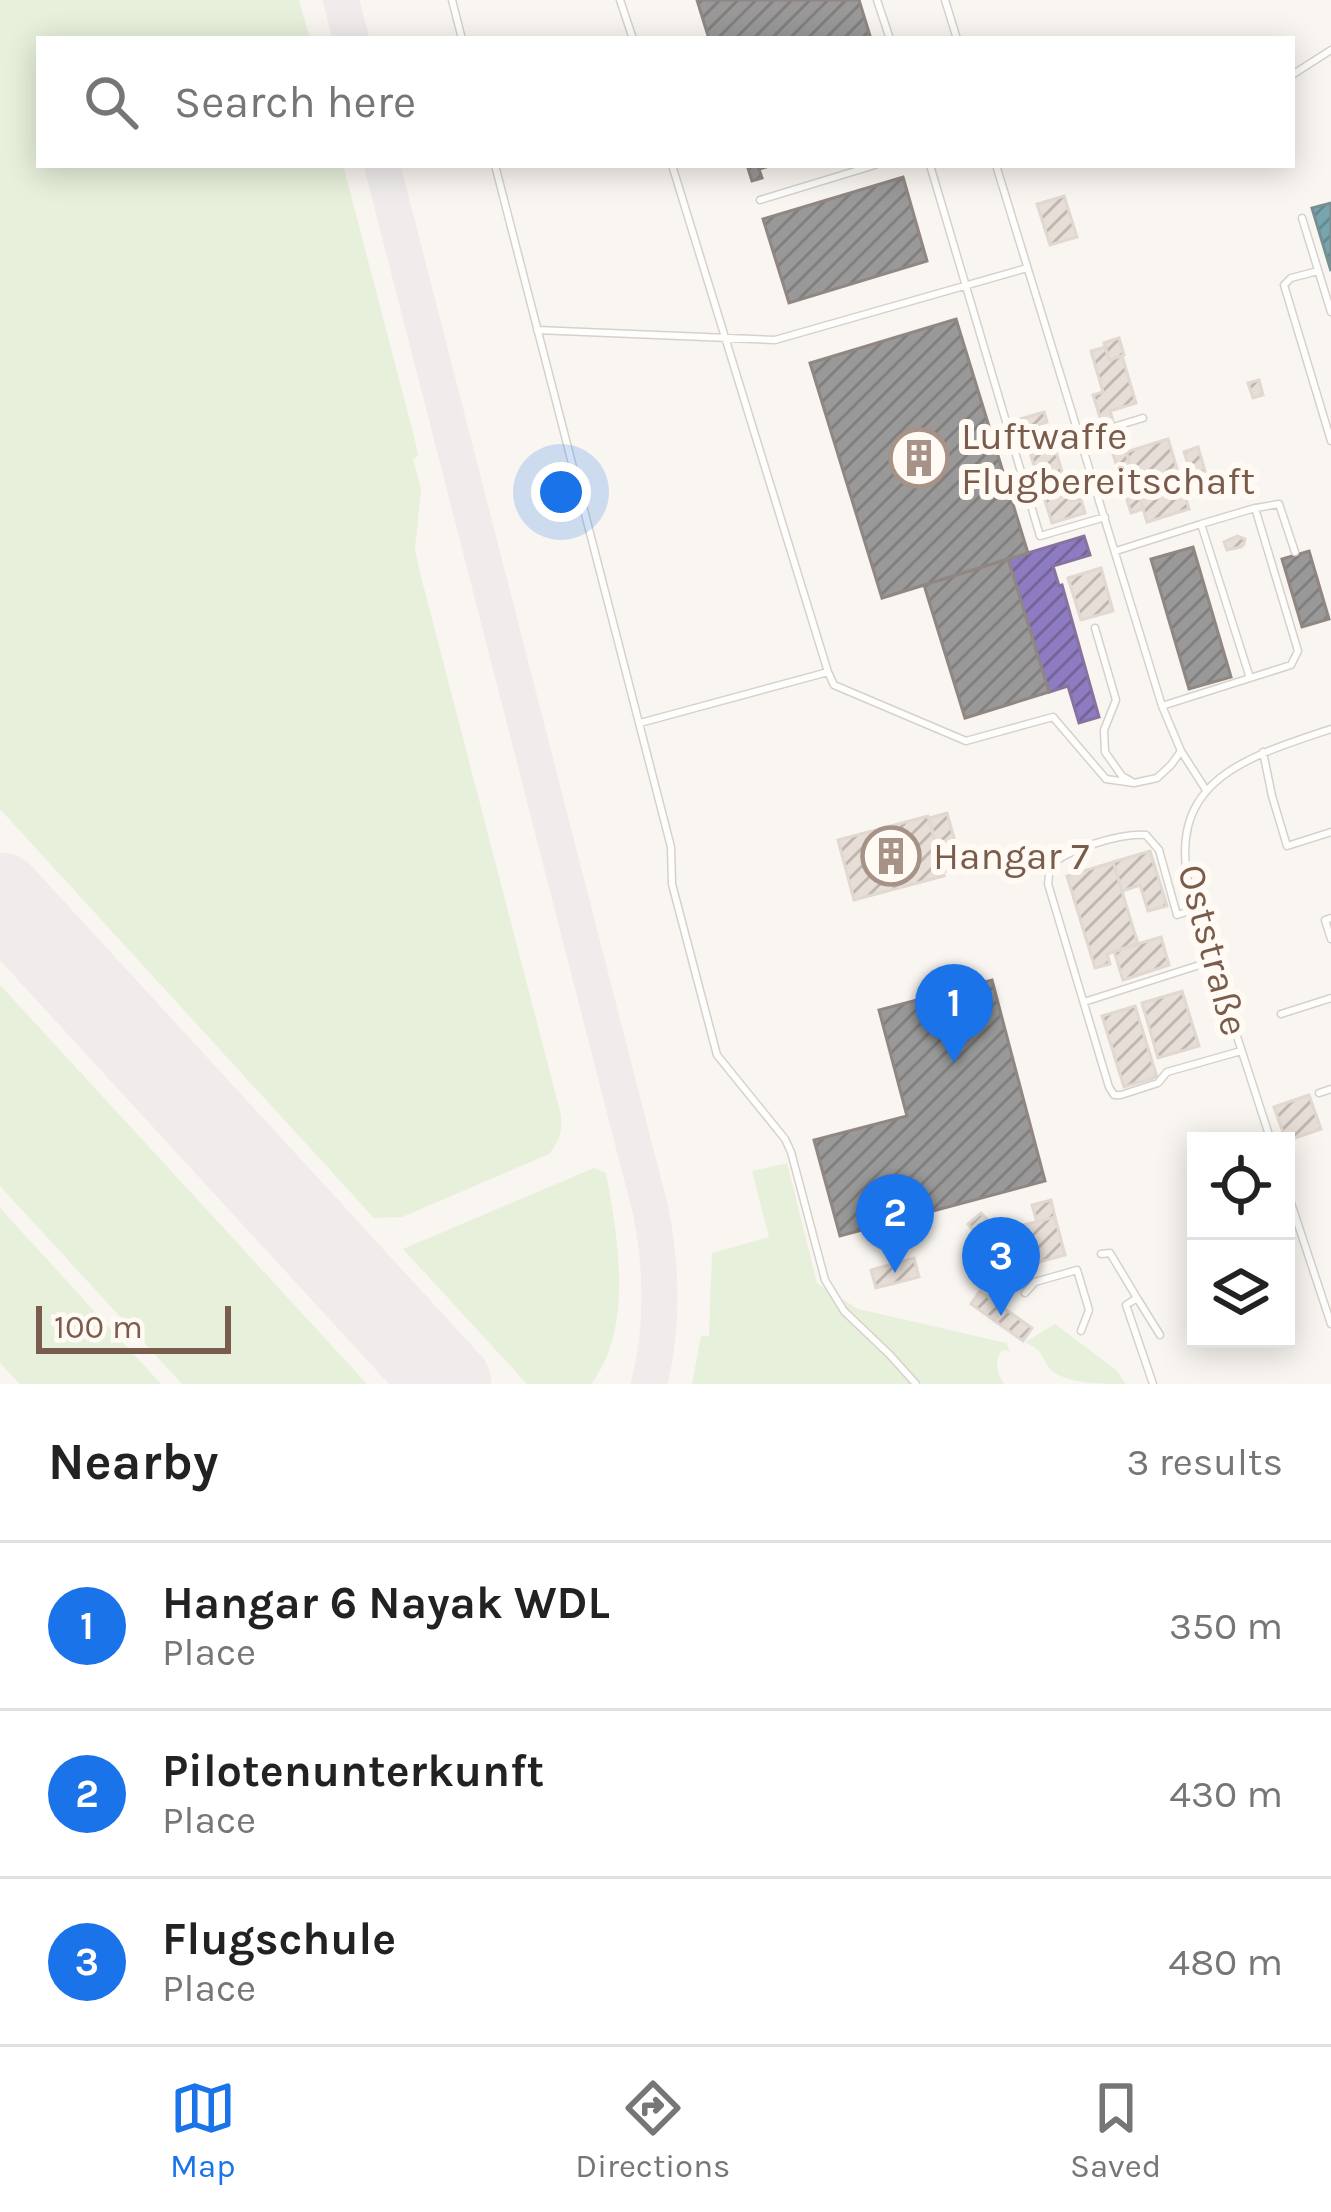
<!DOCTYPE html>
<html lang="en">
<head>
<meta charset="utf-8">
<style>
  body { margin:0; font-family:Karla,sans-serif; background:#f2f2f2; color:#222 }
  .controls { position:absolute; right:36px; bottom:36px; display:grid; overflow:hidden; border-radius:0px; box-shadow:0 6px 30px #0003 }
  .controls button { width:108px; height:108px; display:grid; place-items:center; padding:0; border:0; border-bottom:3px solid #e0e0e0; background:#fff; color:#222; font:60px sans-serif }
  .scale { position:absolute; left:36px; bottom:30px; width:195px; box-sizing:border-box; padding-left:12px; border:6px solid #7a5c4d; border-top:0; font-size:33px; line-height:42px; white-space:nowrap; color:#7a5c4d; -webkit-text-stroke:9px #fffaf3; paint-order:stroke }
  .you { position:absolute; left:561px; top:492px; width:42px; height:42px; margin:-30px; border:9px solid #fff; border-radius:50%; background:#1a73e8; box-shadow:0 0 0 18px #1a73e833 }
  .badge { display:grid; place-items:center; width:78px; height:78px; border-radius:50%; background:#1a73e8; color:#fff; font-size:39px; font-weight:700 }
  .pin { position:absolute; translate:-50% -99px; filter:drop-shadow(0 3px 6px #0008) }
  .pin::after { content:''; position:absolute; top:63px; width:42px; height:36px; background:inherit; clip-path:polygon(0 0,100% 0,50% 100%) }
  .list { margin:0; padding:0; list-style:none }
  h2 { display:flex; justify-content:space-between; align-items:center; height:156px; margin:0; padding:0 48px; font-size:51px }
  h2 small { font-size:39px; font-weight:400; color:#767676 }
  .list li { display:grid; grid-template-columns:78px 1fr auto; gap:36px; align-items:center; box-sizing:border-box; height:168px; padding:0 48px; border-top:3px solid #e0e0e0 }
  .list b { display:block; font-size:45px; white-space:nowrap }
  .list p { margin:0; font-size:39px; white-space:nowrap; color:#767676 }
  .list em { font-size:39px; font-style:normal; color:#767676 }
  .icon { flex:none; width:66px; height:66px; fill:none; stroke:currentColor; stroke-width:2; stroke-linecap:round; stroke-linejoin:round }
  .map { position:relative; flex:none; width:1331px; height:1384px; overflow:hidden }
  .search { position:absolute; background:#fff; box-shadow:0 6px 30px #0003; left:36px; right:36px; top:36px; height:132px; display:flex; align-items:center; gap:30px; box-sizing:border-box; padding:0 42px; border-radius:0px; color:#767676; font-size:45px }
  .sheet { height:660px; background:#fff }
  nav { display:flex; justify-content:space-around; align-items:center; box-sizing:border-box; height:168px; border-top:3px solid #e0e0e0; background:#fff; font-size:33px; color:#767676 }
  nav a { display:grid; justify-items:center; gap:6px }
  nav .on { color:#1a73e8 }
  .map>svg:first-child { display:block }
</style>
</head>
<body>
<div class="map">
<svg width="1331" height="1384" viewBox="0 0 1331 1384">
  <defs>
    <pattern id="offices-hatch" width="6" height="6" patternUnits="userSpaceOnUse" patternTransform="scale(3)"><rect width="6" height="6" fill="#8e7cc3"/><path d="M-1 1l2-2M0 6l6-6M5 7l2-2" fill="none" stroke="#746498"/></pattern>
    <pattern id="public-hatch" width="6" height="6" patternUnits="userSpaceOnUse" patternTransform="scale(3)"><rect width="6" height="6" fill="#76a5af"/><path d="M-1 1l2-2M0 6l6-6M5 7l2-2" fill="none" stroke="#668a91"/></pattern>
    <pattern id="industry-hatch" width="6" height="6" patternUnits="userSpaceOnUse" patternTransform="scale(3)"><rect width="6" height="6" fill="#999"/><path d="M-1 1l2-2M0 6l6-6M5 7l2-2" fill="none" stroke="#82807f"/></pattern>
    <pattern id="building-hatch" width="6" height="6" patternUnits="userSpaceOnUse" patternTransform="scale(3)"><rect width="6" height="6" fill="#e6ded7"/><path d="M-1 1l2-2M0 6l6-6M5 7l2-2" fill="none" stroke="#bfb7b1"/></pattern>
  </defs>
  <rect width="100%" height="100%" fill="#f9f5f0"/>
  <path fill="#e7f0db" d="M0,0h299l11,39h-271v126h304l72,275 3,16 -5,3 8,30 -6,59 4,21 142,546c1,18 -1,25 -12,39l-147,63 -28,1 -374,-409z
    M0,985l367,399h-185l-182,-198z
    M787,1163l30,120 41,26 148,34 4,8 -7,-1c-10,10 -6,23 1,34h-312l9,-48h8l3,-83 57,-16 -17,-66z
    M594,1168l12,5c12,64 28,156 -15,211h-64l-124,-135z
    M0,1208l161,176h-141l-20,-21z
    M1055,1324l61,46 10,14c-24,0 -59,0 -75,-14 -13,-16 -4,-17 -26,-28z"/>
  <path fill="url(#offices-hatch)" stroke="#8872a0" stroke-width="3" d="M1084,536l6,19 -37,11 6,20 3,-1 37,132 -20,6 -11,-37 -19,6 -41,-133z"/>
  <path fill="url(#public-hatch)" stroke="#778f92" stroke-width="3" d="M1331,203v68l-19,-63z"/>
  <path fill="url(#industry-hatch)" stroke="#908782" stroke-width="3" d="M697,0h162l12,39h-162z
    M747,165h26l-14,4 3,9 -10,3z
    M903,177l24,84 -138,42 -26,-84z
    M956,319l72,234 -146,45 -72,-235z
    M1193,547l38,130 -42,12 -38,-130z
    M1309,551l20,68 -27,8 -20,-68z
    M1008,559l41,133 -84,26 -41,-133z
    M992,980l53,201 -205,55 -26,-96 93,-24 -28,-106z"/>
  <g fill="none" stroke-linecap="round" stroke-linejoin="round">
    <path stroke="#f0ecec" stroke-width="36" d="M341,0l10,39
      M382,165l269,1047c11,58 13,114 -2,172"/>
    <path stroke="#f0ecec" stroke-width="87" d="M0,896l448,488"/>
  </g>
  <path fill="url(#building-hatch)" stroke="#e2d8d2" stroke-width="3" d="M1064,196l13,41 -27,8 -13,-41z
    M1119,338l5,17 -15,5 -5,-17z
    M1105,347l4,13 13,-4 14,47 -26,8 3,10 -11,3 -9,-29 10,-3 -12,-41z
    M1259,380l4,15 -10,3 -5,-15z
    M1044,412l3,10 -24,8 -3,-11z
    M1051,436l20,65 10,-2 4,14 -33,10 -25,-80z
    M1168,439l21,70 -42,13 -21,-70z
    M1123,440l20,69 -12,4 -21,-69z
    M1198,447l12,41 -13,4 -13,-40z
    M1237,536l8,3 -1,5 -3,3 -14,3 -3,-8z
    M1101,568l12,43 -32,9 -13,-42z
    M947,813l15,54 -19,5 -14,-54z
    M928,816l16,60 -90,24 -16,-60z
    M1150,851l17,55 -19,5 -8,-26 -18,6 -9,-29z
    M1113,862l25,82 -31,10 3,10 -15,4 -28,-92z
    M1161,937l8,28 -46,15 -9,-29z
    M1182,991l17,55 -41,12 -16,-55z
    M1135,1006l22,71 -33,10 -22,-71z
    M1309,1095l12,34 -35,12 -12,-34z
    M1051,1200l4,17 -18,5 -5,-17z
    M981,1213l10,10 -14,12 -9,-11z
    M1055,1217l10,38 -40,11 -10,-39z
    M914,1258l5,19 -43,11 -5,-18z
    M980,1291l52,37 -9,13 -52,-37z"/>
  <g fill="none" stroke-linecap="round" stroke-linejoin="round">
    <g stroke="#d7d1cb" stroke-width="9">
      <path id="service" d="M452,0l10,39
        M620,0l13,39
        M877,0l13,39
        M945,0l12,39
        M1292,75l39,-25
        M495,165l176,682 1,37 45,171 68,84 6,13 34,128 19,31 46,44 26,29
        M672,165l156,507 6,13 132,56 87,-24 53,62 28,4 23,-5 14,-13 10,-14
        M930,165l110,371 65,-19
        M996,165l166,541 19,45 25,39
        M760,200l115,-35
        M1302,218l29,94
        M1318,271l-27,7 -7,7 47,156
        M537,330l238,10 252,-72
        M1080,437l63,-19
        M1256,508l23,-4 16,48
        M1201,524l54,-16 43,143 -7,14 -41,13
        M1116,551l85,-27 49,154 -88,28
        M1095,628l21,72 -12,30 1,22 17,24 9,5
        M640,723l188,-51
        M1263,752l9,44 15,50 44,-14
        M1196,909l-19,6 -18,-65 -13,-15c-24,-2 -79,14 -96,31l-2,18 61,203 5,8h7l37,-12 9,-11 74,-21
        M1331,918l-6,2 6,19
        M1084,1002l128,-41
        M1281,1014l50,-16
        M1319,1093l12,-4
        M1271,1141l-80,-246c-29,-114 53,-137 140,-166
        M1286,1188l45,136
        M1101,1254l9,-1 27,45 -11,7 27,79
        M1025,1293l10,-11 42,-12 12,40 -8,21
        M1137,1298l23,37"/>
    </g>
    <use href="#service" stroke="#fefefd" stroke-width="6"/>
  </g>
  <defs>
    <g id="building-ring" transform="scale(3)"><circle r="9.5" fill="#fffaf3" stroke="#a69286" stroke-width="1.5"/><path d="M-4-6H4V6H1V3H-1V6H-4ZM-2.5-4.3h1.7v1.8h-1.7ZM.8-4.3h1.7v1.8H.8ZM-2.5-1h1.7V.8h-1.7ZM.8-1h1.7V.8H.8Z" fill="#a69286"/></g>
  </defs>
  <g fill-rule="evenodd">
    <use href="#building-ring" x="919" y="458"/>
    <use href="#building-ring" x="891" y="856"/>
  </g>
  <g text-anchor="middle" dominant-baseline="central" stroke-width="12" stroke-linejoin="round" paint-order="stroke">
    <g font-size="39" fill="#7a5c4d" stroke="#fffaf3" text-anchor="start">
      <text x="961" y="436">Luftwaffe<tspan x="961" dy="45">Flugbereitschaft</tspan></text>
      <text x="933" y="856">Hangar 7</text>
    </g>
    <g font-size="39" fill="#7a5c4d" stroke="#fffaf3">
      <text transform="translate(1213 950) rotate(75)">Oststraße</text>
    </g>
  </g>
</svg>
<div class="controls">
<button><svg class="icon" aria-label="locate" viewBox="0 0 24 24"><circle cx="12" cy="12" r="6"/><path d="M12 2v4M12 18v4M2 12h4M18 12h4"/></svg></button>
<button><svg class="icon" aria-label="layers" viewBox="0 0 24 24"><path d="M12 4l9 5-9 5-9-5zM3 14l9 5 9-5"/></svg></button>
</div>
<div class="scale">100 m</div>
<div class="you"></div>
<div class="pin badge" style="left:954px;top:1063px">1</div>
<div class="pin badge" style="left:895px;top:1273px">2</div>
<div class="pin badge" style="left:1001px;top:1316px">3</div>
<div class="search"><svg class="icon" aria-label="search" viewBox="0 0 24 24"><circle cx="10" cy="10" r="6"/><path d="M15 15l6 6"/></svg>Search here</div>
</div>
<section class="sheet">
<h2>Nearby<small>3 results</small></h2>
<ul class="list">
<li><span class="badge">1</span><div><b>Hangar 6 Nayak WDL</b><p>Place</p></div><em>350 m</em></li>
<li><span class="badge">2</span><div><b>Pilotenunterkunft</b><p>Place</p></div><em>430 m</em></li>
<li><span class="badge">3</span><div><b>Flugschule</b><p>Place</p></div><em>480 m</em></li>
</ul>
</section>
<nav>
<a class="on"><svg class="icon" aria-label="map" viewBox="0 0 24 24"><path d="M3 6l6-2 6 2 6-2v14l-6 2-6-2-6 2zM9 4v14M15 6v14"/></svg>Map</a>
<a><svg class="icon" aria-label="directions" viewBox="0 0 24 24"><path d="M12 3l9 9-9 9-9-9zM9 14v-3h6M13 9l2 2-2 2"/></svg>Directions</a>
<a><svg class="icon" aria-label="saved" viewBox="0 0 24 24"><path d="M7 4h10v16l-5-4-5 4z"/></svg>Saved</a>
</nav>
</body>
</html>
